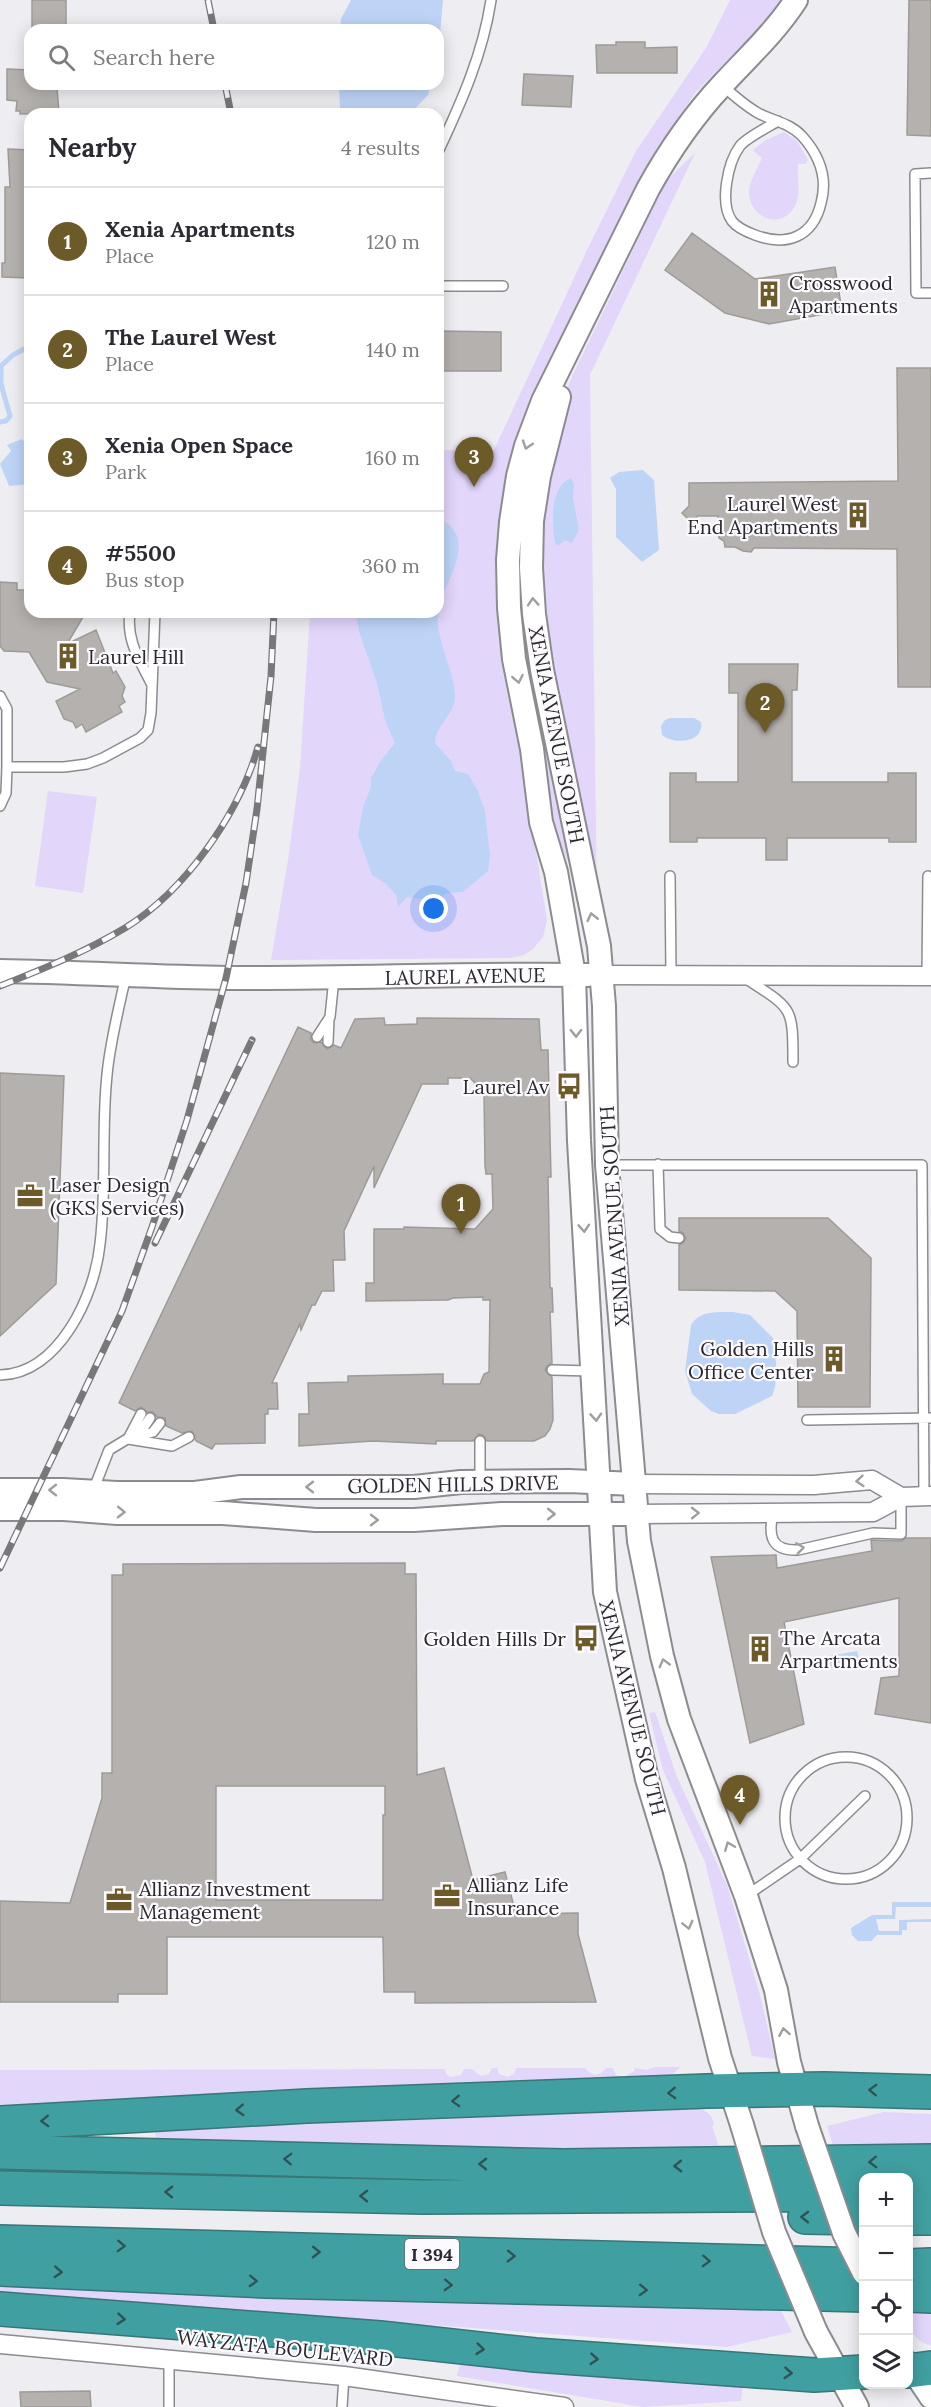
<!DOCTYPE html>
<html lang="en">
<head>
<meta charset="utf-8">
<style>
  body { margin:0; font-family:Lora,serif; background:#f2f2f3; color:#2b2b33 }
  .controls { position:absolute; right:18px; bottom:18px; display:grid; overflow:hidden; border-radius:12px; box-shadow:0 3px 15px #0003 }
  .controls button { width:54px; height:54px; display:grid; place-items:center; padding:0; border:0; border-bottom:2px solid #e1e1e2; background:#fff; color:#2b2b33; font:30px sans-serif }
  .you { position:absolute; left:434px; top:909px; width:21px; height:21px; margin:-15px; border:4px solid #fff; border-radius:50%; background:#1a73e8; box-shadow:0 0 0 9px #1a73e833 }
  .badge { display:grid; place-items:center; width:39px; height:39px; border-radius:50%; background:#6c5a28; color:#fff; font-size:20px; font-weight:700 }
  .pin { position:absolute; translate:-50% -50px; filter:drop-shadow(0 2px 3px #0008) }
  .pin::after { content:''; position:absolute; top:32px; width:21px; height:18px; background:inherit; clip-path:polygon(0 0,100% 0,50% 100%) }
  .list { margin:0; padding:0; list-style:none }
  h2 { display:flex; justify-content:space-between; align-items:center; height:78px; margin:0; padding:0 24px; font-size:26px }
  h2 small { font-size:20px; font-weight:400; color:#7c7c81 }
  .list li { display:grid; grid-template-columns:39px 1fr auto; gap:18px; align-items:center; box-sizing:border-box; height:108px; padding:0 24px; border-top:2px solid #e1e1e2 }
  .list b { display:block; font-size:22px; white-space:nowrap }
  .list p { margin:0; font-size:20px; white-space:nowrap; color:#7c7c81 }
  .list em { font-size:20px; font-style:normal; color:#7c7c81 }
  .icon { flex:none; width:33px; height:33px; fill:none; stroke:currentColor; stroke-width:2; stroke-linecap:round; stroke-linejoin:round }
  .map { position:relative; flex:none; width:931px; height:2407px; overflow:hidden }
  .search { position:absolute; background:#fff; box-shadow:0 3px 15px #0003; left:24px; top:24px; width:420px; height:66px; display:flex; align-items:center; gap:15px; box-sizing:border-box; padding:0 21px; border-radius:18px; color:#7c7c81; font-size:22px }
  .panel { position:absolute; background:#fff; box-shadow:0 3px 15px #0003; left:24px; top:108px; width:420px; height:510px; border-radius:18px }
  .map>svg:first-child { display:block }
</style>
</head>
<body>
<div class="map">
<svg width="931" height="2407" viewBox="0 0 931 2407">
  <rect width="100%" height="100%" fill="#eeedf1"/>
  <path fill="#e2d6fb" d="M730,0h51l-14,20 -71,72 -45,66 -75,156 -62,151 13,295 8,85 12,76 -4,16 -10,12 -9,6 -14,3 -239,2 18,-106 11,-86 10,-156h128v-162h56l94,-202 48,-97 70,-103z
    M784,132l13,9 11,19 -3,4h-7c-1,13 3,31 -3,42 -14,25 -45,12 -46,-13 0,-11 9,-25 13,-35l-9,-8 13,-10z
    M695,153l-105,222 7,528 -53,-263 -7,-91 23,-140 10,-28 96,-200z
    M540,438l-14,89 61,409 -3,1 -13,-69 -18,-41 -31,-160 -8,-95z
    M48,791l49,6 -14,96 -48,-7z
    M655,1712l22,65 50,108 33,110 15,64 -23,-3 -47,-194 -42,-92 -14,-57z
    M655,2067h26l-13,11 -668,37v-45l445,-1 1,5 5,3 10,-2 3,-6h8l9,7 8,-2 3,-6h5l2,6 9,3 6,-3 2,-6h69c7,9 14,9 21,0h7l3,7 8,2 10,-6 1,-3 12,2z
    M699,2109c9,2 13,6 15,16h-2l9,30 -565,-13 -1,-12z
    M884,2112l47,2v35l-96,3 -8,-26z
    M0,2279l779,28 13,25 -65,15 -416,-31 -51,-1 -260,-13z
    M908,2309h23v36c-18,-2 -22,-20 -23,-36z
    M460,2363l107,12 176,11 -2,15 -98,6 -186,-31z"/>
  <path fill="#bed4f7" d="M351,0h92l-5,59v-29h-98l1,-11z
    M339,84h92l-3,11 -18,19h-67l-3,-7z
    M22,439l8,10v35l-21,2 -9,-22 11,-13 -4,-6z
    M643,470l11,10 5,70 -17,12 -26,-25v-48l-6,-11 9,-6z
    M571,478l3,6 -1,14 6,32 -7,13 -7,-3 -7,6 -3,-3c-3,-19 -6,-56 16,-65z
    M438,519c35,13 17,47 7,71 -3,6 -4,15 -6,22 -7,20 18,65 16,86 -1,17 -20,28 -20,45l16,18 4,10 13,3 9,15 8,22 5,45 -2,15 -25,21 -16,1 -11,8 -29,-4 -9,10 -2,-12 -11,-12 -13,-8 -14,-40 5,-28 8,-20v-9l11,-19 13,-16 -10,-23 -8,-37 -17,-48 -5,-23h83z
    M670,718h24l7,4c4,21 -27,23 -39,13l-1,-9 4,-6z
    M733,1312l17,3 23,23 4,33 -2,16 -3,9 -37,18h-16l-8,-3 -19,-17 -7,-23 6,-46c9,-15 27,-13 42,-13z
    M857,1651l3,11 -29,6 -2,-12z
    M892,1902h39v5h-35l-1,12h-19l3,12h20v-11l32,-1v3h-24v8h-5v5h-25l-6,6h-13l-6,-6 -1,-7 21,-13h20z"/>
  <g fill="none" stroke-linecap="round" stroke-linejoin="round">
    <path stroke="#bed4f7" stroke-width="5" d="M0,422l6,-1 4,-5 -9,-32v-18l12,-11 17,-9"/>
  </g>
  <path fill="#b5b1ae" stroke="#9e9b97" stroke-width="1.5" fill-rule="evenodd" d="M32,0h34v30h-34z
    M909,0h22v136l-24,-1z
    M616,42h29v6l32,-1v26h-80l-1,-28h20z
    M7,69l23,1v14h8v3l19,1 2,25 -39,1v-3h-4l1,-10 -10,-1z
    M524,74l49,2 -2,31 -49,-2z
    M8,149l22,1v54h-2l2,74 -28,-1v-14h3v-76h5z
    M692,233l63,46 80,-12 7,44 -73,13 -44,-11 -60,-43z
    M440,331l61,1v39h-61z
    M897,368h34v319h-33l-1,-138 -143,-1 -3,4 -8,-1 -8,-4h-10l-1,-6 -5,-3 -1,-22h-20l-7,6 -9,-9 7,-7v-23l209,-2z
    M0,582l17,1v7h13v22h56l-19,32 29,-14 17,43 3,-2 9,16 -3,9 3,6 -6,4 3,6 -36,20 -4,-8 -6,4 -3,-6 -9,-3 -8,-18 24,-12 -33,-7 -18,-30 -25,-1 -4,-5z
    M729,664h69l-1,26h-5v92h96v-9h28v69h-27v-4h-102v22h-21v-22h-69v4h-27v-69h26v9h42v-89h-9z
    M384,1018l1,7 32,-1v-6l122,1 2,31h7l3,127h-3l2,111h2l1,24h-3l2,51 -5,3 -2,4 7,7 1,43 -3,9 -5,7 -11,5h-47l-3,-5 -5,-2 -6,7h-37v3l-63,-3 -74,5v-32h10l-1,-31 40,-1v-6l95,-2v10h37l4,-10 5,-2 1,-72h-7v-3l-30,1 -5,2 -82,1v-18h8v-54h30v-2l71,2 18,-20 -1,-35h-6l-1,-9 -1,-73 -14,-14h-22v6h-26l-48,104v-22l-30,65 1,29h-12l1,31h-12l-7,14h-3l-11,25 -1,-6 -28,59h5l1,26h-10v5h-3v29l-50,1 -3,5 -16,-8 -4,-10 -10,2 -16,-7 -1,-8 -8,-1 -4,-5h-6l-6,-5 -6,4 -16,-8 179,-376 13,6v7l3,3 7,-1 6,7 7,-4 7,3 14,-29z
    M0,1073l64,3 -8,208 -56,52z
    M679,1218h149l43,40 -1,149h-72l-1,-96 -22,-20 -96,-1v-45l5,-3 2,-4 -3,-5 -4,-2z
    M906,1538h25v185l-56,-9 6,-36 18,-2v-78l-115,24 20,102 -54,19 -39,-186 65,-2 1,13 95,-17 -1,-11 30,1z
    M405,1563v11h11l1,201 27,-7 29,112 32,-8 11,42 62,-1v21l18,68 -181,1v-11h-31l-1,-55h-216v57h-49v8h-118v-101l70,2 32,-105v-25h10v-198h11v-11zM216,1786h169v29h-2v85h-167z
    M90,2391l1,16h-70l-1,-15z"/>
  <g fill="none" stroke-linecap="round" stroke-linejoin="round">
    <g stroke="#8c8b8f" stroke-width="12">
      <path id="service" d="M722,85c11,10 22,20 36,28 15,8 32,10 44,23 17,19 26,42 19,67 -8,34 -34,44 -66,32 -8,-3 -18,-7 -23,-14 -13,-18 -4,-59 8,-75 6,-8 28,-19 38,-25
        M438,152c23,-49 45,-98 53,-152
        M931,173l-16,1 1,119h15
        M438,286h65
        M130,612c-4,28 9,47 21,71
        M0,696l7,13v58l-1,26 -6,13
        M7,767h57l23,-3 16,-6 37,-20 8,-8 3,-17 4,-101
        M670,876l1,99
        M927,976l1,-100
        M745,978c47,31 48,27 48,84
        M317,1037l13,-20 4,-39
        M328,1042l1,-23
        M658,1164l2,65 10,8 9,1
        M607,1165h315l2,331
        M552,1370l39,1
        M0,1375c59,-1 95,-80 100,-131 7,-56 1,-113 7,-169 3,-33 12,-67 19,-100
        M807,1420l124,-2
        M129,1437l12,-23
        M136,1437l17,-5 7,-9
        M128,1439l44,7 17,-9
        M480,1441v41
        M93,1491l16,-41 33,-20 8,-12
        M773,1513c-5,23 -2,38 25,37l75,-17 28,1v-37
        M785 1818a61 61 0 1 1 122 0a61 61 0 1 1-122 0Z
        M746,1896l54,-37 65,-63
        M169,2359v48
        M342,2407l2,-31"/>
    </g>
    <g stroke="#8c8b8f" stroke-width="21">
      <path id="minor" d="M602,975l329,1
        M634,1484l180,1 58,-5 29,17
        M637,1514l236,-2 28,-15 30,-1
        M0,2344l344,32 220,31"/>
    </g>
    <g stroke="#8c8b8f" stroke-width="26">
      <path id="tertiary" d="M559,397l-20,79 -7,45 -1,47 3,46 8,56 57,276 5,60 3,159 32,376 23,115 17,63 67,177 30,94 13,72 18,64
        M0,971c76,1 152,6 228,7 120,1 240,-5 360,-3
        M0,1490h63l54,3h78l46,-6h173l47,-5 108,-1 65,3
        M0,1509h64l53,4h106l93,7h98l88,-6h135
        M742,2125l-22,-67 -46,-190 -27,-89 -42,-187 -26,-451 -5,-166 -18,-103 -15,-50 -9,-73 -18,-90 -5,-51 -1,-48 3,-38 7,-46 8,-30 17,-45 105,-212c21,-38 45,-73 75,-105 25,-27 53,-53 73,-84
        M816,2332l41,75
        M908,2363l23,34"/>
    </g>
    <g stroke="#387677" stroke-width="36">
      <path id="motorway" d="M0,2123l307,-17 400,-15 117,-2 107,3
        M0,2152l563,14 368,-5
        M0,2188l423,9 441,-3
        M908,2193l23,-1
        M805,2217l59,1
        M908,2218h23
        M0,2242l864,23
        M908,2266l23,-1
        M0,2269l266,12 598,14
        M908,2295l23,1
        M0,2309l380,29 155,17 279,20 50,-3
        M908,2371l23,-3"/>
    </g>
    <use href="#service" stroke="#fff" stroke-width="9"/>
    <use href="#minor" stroke="#fff" stroke-width="18"/>
    <use href="#tertiary" stroke="#fff" stroke-width="22"/>
    <use href="#motorway" stroke="#409fa0" stroke-width="33"/>
    <g stroke="#78787a" stroke-width="7">
      <path id="rail" d="M208,0l6,30
        M225,84l6,30
        M0,986c43,-17 85,-34 125,-58 60,-37 114,-114 133,-181
        M155,1243l97,-203
        M0,1568l122,-257 30,-84 35,-107 39,-142 20,-95 11,-74 14,-133 3,-64"/>
    </g>
    <use href="#rail" stroke="#fcfaff" stroke-width="4.5" stroke-dasharray="14" stroke-linecap="butt"/>
    <g stroke="#8c8b8f" stroke-width="26" stroke-linecap="butt">
      <path id="tertiary-bridge" d="M742,2125l32,107 42,100
        M807,2126l37,107 20,40"/>
    </g>
    <use href="#tertiary-bridge" stroke="#fff" stroke-width="22"/>
  </g>
  <defs><path id="oneway-chevron" d="M-2-3.5L2.5 0L-2 3.5" fill="none" stroke-width="1.6" stroke-linecap="round" stroke-linejoin="round" transform="scale(1.5)"/></defs>
  <g stroke="#9f9fa0">
    <use href="#oneway-chevron" transform="translate(527 445) rotate(108)"/>
    <use href="#oneway-chevron" transform="translate(533 602) rotate(-94)"/>
    <use href="#oneway-chevron" transform="translate(518 679) rotate(79)"/>
    <use href="#oneway-chevron" transform="translate(592 917) rotate(-103)"/>
    <use href="#oneway-chevron" transform="translate(576 1033) rotate(89)"/>
    <use href="#oneway-chevron" transform="translate(584 1228) rotate(86)"/>
    <use href="#oneway-chevron" transform="translate(596 1417) rotate(86)"/>
    <use href="#oneway-chevron" transform="translate(860 1481) rotate(175)"/>
    <use href="#oneway-chevron" transform="translate(310 1487) rotate(-180)"/>
    <use href="#oneway-chevron" transform="translate(53 1490) rotate(-180)"/>
    <use href="#oneway-chevron" transform="translate(121 1512) rotate(1)"/>
    <use href="#oneway-chevron" transform="translate(695 1513) rotate(-1)"/>
    <use href="#oneway-chevron" transform="translate(551 1514)"/>
    <use href="#oneway-chevron" transform="translate(374 1520)"/>
    <use href="#oneway-chevron" transform="translate(800 1548) rotate(-8)"/>
    <use href="#oneway-chevron" transform="translate(664 1663) rotate(-105)"/>
    <use href="#oneway-chevron" transform="translate(729 1846) rotate(-112)"/>
    <use href="#oneway-chevron" transform="translate(688 1925) rotate(76)"/>
    <use href="#oneway-chevron" transform="translate(784 2032) rotate(-100)"/>
  </g>
  <g stroke="#315254">
    <use href="#oneway-chevron" transform="translate(873 2090) rotate(-178)"/>
    <use href="#oneway-chevron" transform="translate(672 2093) rotate(178)"/>
    <use href="#oneway-chevron" transform="translate(456 2101) rotate(178)"/>
    <use href="#oneway-chevron" transform="translate(240 2110) rotate(177)"/>
    <use href="#oneway-chevron" transform="translate(45 2121) rotate(178)"/>
    <use href="#oneway-chevron" transform="translate(288 2159) rotate(-178)"/>
    <use href="#oneway-chevron" transform="translate(873 2162) rotate(178)"/>
    <use href="#oneway-chevron" transform="translate(483 2164) rotate(-179)"/>
    <use href="#oneway-chevron" transform="translate(678 2166) rotate(179)"/>
    <use href="#oneway-chevron" transform="translate(169 2192) rotate(-179)"/>
    <use href="#oneway-chevron" transform="translate(364 2196) rotate(-179)"/>
    <use href="#oneway-chevron" transform="translate(805 2217) rotate(-179)"/>
    <use href="#oneway-chevron" transform="translate(121 2246) rotate(2)"/>
    <use href="#oneway-chevron" transform="translate(316 2252) rotate(1)"/>
    <use href="#oneway-chevron" transform="translate(511 2256) rotate(1)"/>
    <use href="#oneway-chevron" transform="translate(706 2261) rotate(2)"/>
    <use href="#oneway-chevron" transform="translate(58 2272) rotate(3)"/>
    <use href="#oneway-chevron" transform="translate(253 2281) rotate(2)"/>
    <use href="#oneway-chevron" transform="translate(448 2285) rotate(2)"/>
    <use href="#oneway-chevron" transform="translate(643 2290) rotate(2)"/>
    <use href="#oneway-chevron" transform="translate(121 2319) rotate(5)"/>
    <use href="#oneway-chevron" transform="translate(480 2349) rotate(6)"/>
    <use href="#oneway-chevron" transform="translate(594 2359) rotate(4)"/>
    <use href="#oneway-chevron" transform="translate(788 2373) rotate(4)"/>
  </g>
  <defs>
    <g id="building-bare" transform="scale(2.07)"><path d="M-4-6H4V6H1V3H-1V6H-4ZM-2.5-4.3h1.7v1.8h-1.7ZM.8-4.3h1.7v1.8H.8ZM-2.5-1h1.7V.8h-1.7ZM.8-1h1.7V.8H.8Z" fill="#6c5a28" stroke="#fcfaff" stroke-width="2.5" paint-order="stroke"/></g>
    <g id="bus-bare" transform="scale(2.07)"><path d="M-5-6H5V4H4V6H2V4H-2V6H-4V4H-5ZM-3.5-4V0h7V-4ZM-3.5 1.2v1.5H-2V1.2ZM2 1.2v1.5H3.5V1.2Z" fill="#6c5a28" stroke="#fcfaff" stroke-width="2.5" paint-order="stroke"/></g>
    <g id="office-bare" transform="scale(2.07)"><path d="M-6-3h4V-5.5h4V-3h4V5H-6ZM-1-4.5V-3h2v-1.5ZM-6 0V1H6V0Z" fill="#6c5a28" stroke="#fcfaff" stroke-width="2.5" paint-order="stroke"/></g>
  </defs>
  <g fill-rule="evenodd">
    <use href="#building-bare" x="769" y="294"/>
    <use href="#building-bare" x="858" y="515"/>
    <use href="#building-bare" x="68" y="656"/>
    <use href="#bus-bare" x="569" y="1086"/>
    <use href="#office-bare" x="30" y="1196"/>
    <use href="#building-bare" x="834" y="1359"/>
    <use href="#bus-bare" x="586" y="1638"/>
    <use href="#building-bare" x="760" y="1649"/>
    <use href="#office-bare" x="447" y="1896"/>
    <use href="#office-bare" x="119" y="1900"/>
  </g>
  <g text-anchor="middle" dominant-baseline="central" stroke-width="4.5" stroke-linejoin="round" paint-order="stroke">
    <rect fill="#fcfaff" stroke="#68686b" stroke-width="1.5" x="405" y="2239" width="54" height="30" rx="4.5"/>
    <g font-size="18" font-weight="bold" fill="#29292b">
      <text x="432" y="2254">I 394</text>
    </g>
    <g font-size="20" fill="#29292b" stroke="#fcfaff" text-anchor="start">
      <text x="789" y="282">Crosswood<tspan x="789" dy="23">Apartments</tspan></text>
      <text x="838" y="503" text-anchor="end">Laurel West<tspan x="838" dy="23">End Apartments</tspan></text>
      <text x="88" y="656">Laurel Hill</text>
      <text x="549" y="1086" text-anchor="end">Laurel Av</text>
      <text x="50" y="1184">Laser Design<tspan x="50" dy="23">(GKS Services)</tspan></text>
      <text x="814" y="1348" text-anchor="end">Golden Hills<tspan x="814" dy="23">Office Center</tspan></text>
      <text x="780" y="1637">The Arcata<tspan x="780" dy="23">Arpartments</tspan></text>
      <text x="566" y="1638" text-anchor="end">Golden Hills Dr</text>
      <text x="467" y="1884">Allianz Life<tspan x="467" dy="23">Insurance</tspan></text>
      <text x="139" y="1888">Allianz Investment<tspan x="139" dy="23">Management</tspan></text>
    </g>
    <g font-size="20" fill="#29292b" stroke="#fcfaff">
      <text transform="translate(557 735) rotate(79)">XENIA AVENUE SOUTH</text>
      <text transform="translate(465 976) rotate(-1)">LAUREL AVENUE</text>
      <text transform="translate(614 1216) rotate(-94)">XENIA AVENUE SOUTH</text>
      <text transform="translate(453 1484) rotate(-1)">GOLDEN HILLS DRIVE</text>
      <text transform="translate(633 1708) rotate(76)">XENIA AVENUE SOUTH</text>
      <text transform="translate(285 2348) rotate(6)">WAYZATA BOULEVARD</text>
    </g>
  </g>
</svg>
<div class="controls">
<button>+</button>
<button>−</button>
<button><svg class="icon" aria-label="locate" viewBox="0 0 24 24"><circle cx="12" cy="12" r="6"/><path d="M12 2v4M12 18v4M2 12h4M18 12h4"/></svg></button>
<button><svg class="icon" aria-label="layers" viewBox="0 0 24 24"><path d="M12 4l9 5-9 5-9-5zM3 14l9 5 9-5"/></svg></button>
</div>
<div class="you"></div>
<div class="pin badge" style="left:461px;top:1234px">1</div>
<div class="pin badge" style="left:765px;top:733px">2</div>
<div class="pin badge" style="left:474px;top:487px">3</div>
<div class="pin badge" style="left:740px;top:1825px">4</div>
<div class="search"><svg class="icon" aria-label="search" viewBox="0 0 24 24"><circle cx="10" cy="10" r="6"/><path d="M15 15l6 6"/></svg>Search here</div>
<section class="panel">
<h2>Nearby<small>4 results</small></h2>
<ul class="list">
<li><span class="badge">1</span><div><b>Xenia Apartments</b><p>Place</p></div><em>120 m</em></li>
<li><span class="badge">2</span><div><b>The Laurel West</b><p>Place</p></div><em>140 m</em></li>
<li><span class="badge">3</span><div><b>Xenia Open Space</b><p>Park</p></div><em>160 m</em></li>
<li><span class="badge">4</span><div><b>#5500</b><p>Bus stop</p></div><em>360 m</em></li>
</ul>
</section>
</div>
</body>
</html>
